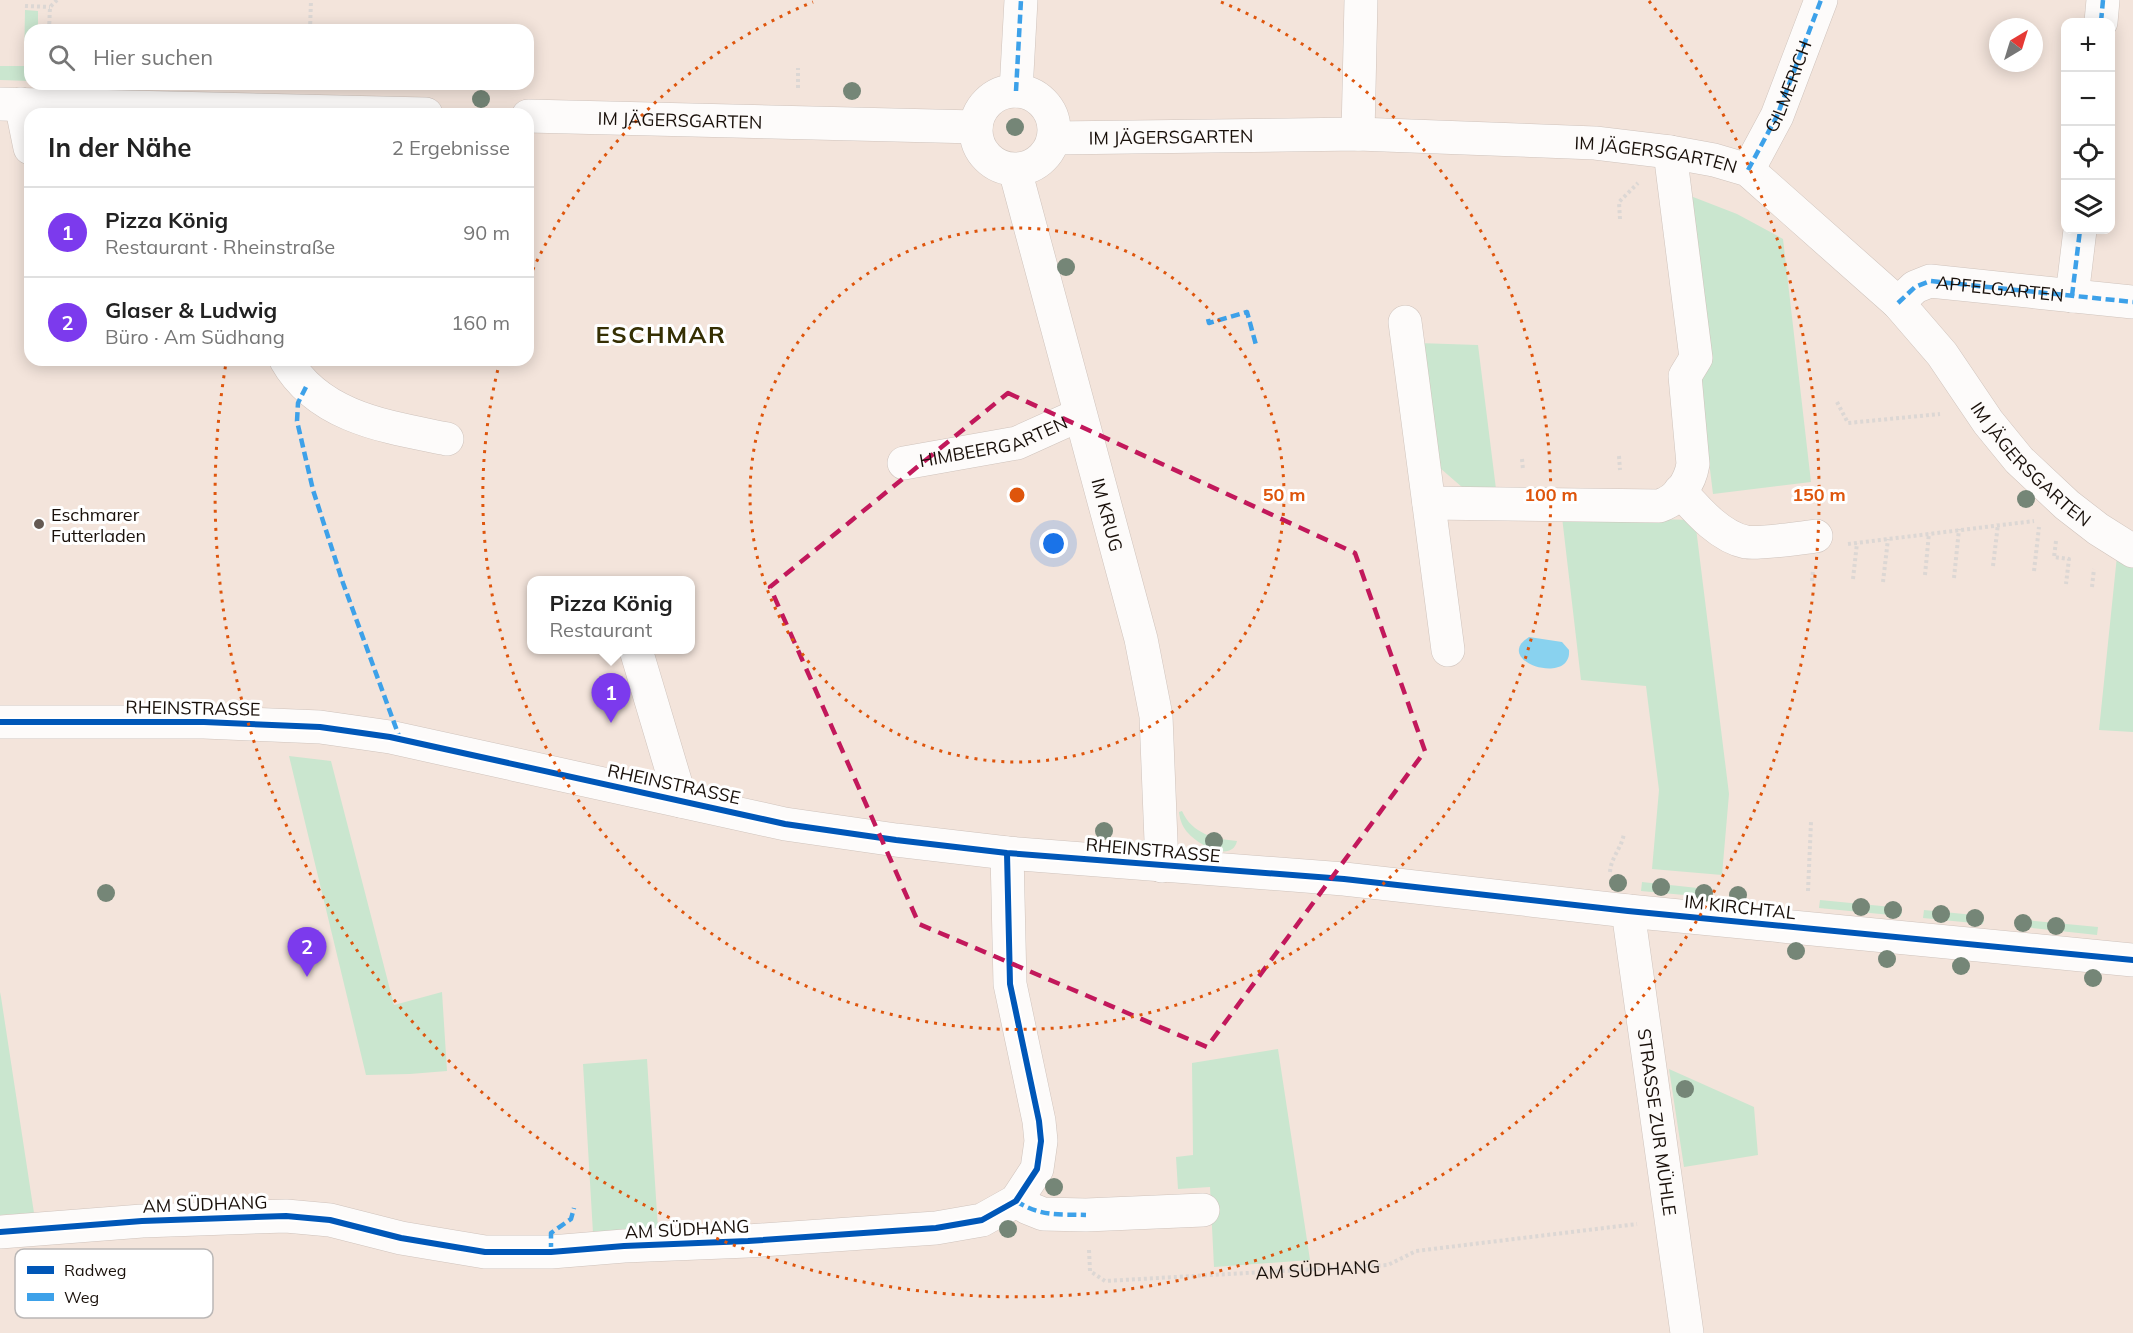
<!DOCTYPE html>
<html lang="de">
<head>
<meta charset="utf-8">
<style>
  body { margin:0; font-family:Mulish,sans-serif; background:#f2f2f2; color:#222 }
  .controls { position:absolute; right:18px; top:18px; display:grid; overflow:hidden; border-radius:12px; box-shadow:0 3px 15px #0003 }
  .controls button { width:54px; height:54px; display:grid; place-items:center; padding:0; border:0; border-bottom:2px solid #e0e0e0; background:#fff; color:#222; font:30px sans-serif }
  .compass { position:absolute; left:1989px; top:18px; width:54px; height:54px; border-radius:50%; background:#fff; box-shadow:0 3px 15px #0003; rotate:38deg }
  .you { position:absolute; left:1054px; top:544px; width:21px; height:21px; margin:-15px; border:4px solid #fff; border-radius:50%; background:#1a73e8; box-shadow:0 0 0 9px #1a73e833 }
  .badge { display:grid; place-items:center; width:39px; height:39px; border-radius:50%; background:#7c3aed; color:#fff; font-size:20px; font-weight:700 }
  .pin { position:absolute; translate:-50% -50px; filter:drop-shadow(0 2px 3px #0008) }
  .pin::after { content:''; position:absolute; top:32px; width:21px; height:18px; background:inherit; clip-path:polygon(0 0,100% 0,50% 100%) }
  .popup { position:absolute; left:527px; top:576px; width:168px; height:78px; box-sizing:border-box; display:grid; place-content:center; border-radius:12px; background:#fff; filter:drop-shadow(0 2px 4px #0005); font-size:20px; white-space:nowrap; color:#767676 }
  .popup b { font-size:22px; color:#222 }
  .popup::after { content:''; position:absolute; left:50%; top:100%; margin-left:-12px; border:12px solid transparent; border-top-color:#fff }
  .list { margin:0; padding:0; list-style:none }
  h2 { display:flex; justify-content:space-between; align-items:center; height:78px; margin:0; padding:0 24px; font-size:26px }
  h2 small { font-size:20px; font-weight:400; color:#767676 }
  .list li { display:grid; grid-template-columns:39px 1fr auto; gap:18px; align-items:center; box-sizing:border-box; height:90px; padding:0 24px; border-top:2px solid #e0e0e0 }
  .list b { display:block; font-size:22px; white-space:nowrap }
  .list p { margin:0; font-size:20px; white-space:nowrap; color:#767676 }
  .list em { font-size:20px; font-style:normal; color:#767676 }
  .icon { flex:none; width:33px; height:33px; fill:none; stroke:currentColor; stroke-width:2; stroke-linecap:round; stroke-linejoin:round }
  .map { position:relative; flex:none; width:2133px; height:1333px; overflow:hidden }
  .search { position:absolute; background:#fff; box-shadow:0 3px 15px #0003; left:24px; top:24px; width:510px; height:66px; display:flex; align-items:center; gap:15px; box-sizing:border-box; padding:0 21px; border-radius:18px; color:#767676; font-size:22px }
  .panel { position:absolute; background:#fff; box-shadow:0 3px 15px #0003; left:24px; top:108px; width:510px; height:258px; border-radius:18px }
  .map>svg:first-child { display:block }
</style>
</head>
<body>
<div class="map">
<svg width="2133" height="1333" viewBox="0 0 2133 1333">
  <rect width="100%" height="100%" fill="#f3e4db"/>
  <path fill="#cae6cf" d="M25,10l13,1v19h-8v51l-30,-1v-14h24z
    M1688,195l49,19 46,25 28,243 -98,12 -14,-114z
    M1418,343l60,2 18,144 -33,-1 -31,-27z
    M1562,517l133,3 34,274 -7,81 -70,-6 7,-79 -13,-104 -65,-6z
    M2117,556l16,10v166l-34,-2z
    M289,756l42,5 63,244 48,-13 5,79 -37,3 -44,1z
    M1182,811c10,23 33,28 55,30 -5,22 -38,4 -48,-7 -6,-6 -9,-13 -10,-22z
    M1642,882l65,7 -1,8 -65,-6z
    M1820,900l82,8 -1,8 -82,-8z
    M1924,910l60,6 -1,8 -60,-6z
    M2025,920l73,7 -1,8 -73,-8z
    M0,992l1,5 33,216 -34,2z
    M1278,1049l32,211 -96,7 -4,-80 -32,2 -2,-32 17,-2 -1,-92z
    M647,1059l11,170 -65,4 -10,-169z
    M1669,1069l85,38 4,48 -74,12z"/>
  <path fill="#89d2ef" d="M1529,637l33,5 7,8c3,37 -78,11 -40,-13z"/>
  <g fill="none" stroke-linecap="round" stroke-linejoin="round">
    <g stroke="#cfc3bc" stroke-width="34">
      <g id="minor">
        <path d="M2101,22l2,-22"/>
        <path d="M1016,91l5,-91"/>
        <circle cx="1015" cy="130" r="39"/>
        <path d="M0,104l426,10"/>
        <path d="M21,104l9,44"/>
        <path id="s2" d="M528,116l448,11"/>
        <path d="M1358,134l3,-134"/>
        <path id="s3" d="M1054,138l304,-4 160,6 77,3 75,9 44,8 34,10 150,133 44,51 46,68 31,38 48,45 31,24 35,22"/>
        <path id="s4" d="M1015,170l126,469 15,77 6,150"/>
        <path d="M1748,170l29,-54 44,-116"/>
        <path d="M2072,296l8,-66"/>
        <path d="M1898,303l17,-16 15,-6 203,21"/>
        <path d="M1405,322l43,328"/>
        <path d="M286,360c33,58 102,67 161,79"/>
        <path id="s5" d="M904,463l113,-20 62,-28"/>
        <path d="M1680,491c17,19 40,46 66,51 13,2 55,-4 70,-6"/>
        <path d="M1429,503l230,3c19,-6 31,-23 34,-42l-8,-88 11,-18 -26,-206"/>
        <path d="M636,650l45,151"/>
        <path d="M0,722h204l116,5 70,10 395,87 111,16 111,13 337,26 284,32 505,49"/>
        <path id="s6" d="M1628,911l59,422"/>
        <path d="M1016,1201l12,7 15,6 43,1 117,-5"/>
        <path d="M0,1232l142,-11 144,-5 44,4 71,18 84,14h66l73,-6 124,-5 188,-13 46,-8 34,-19 21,-32 4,-28 -2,-20 -29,-137 -3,-131"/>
      </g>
    </g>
    <g stroke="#dcd7d4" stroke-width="4" stroke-dasharray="3 3" stroke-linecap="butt">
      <path d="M25,6l25,1"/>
      <path d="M49,30l1,-23 7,-7"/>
      <path d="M310,30l1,-30"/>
      <path d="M798,88v-20"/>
      <path d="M1620,219l-1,-17 19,-19"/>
      <path d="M1837,402l11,21 92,-9"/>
      <path d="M1619,456l1,14"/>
      <path d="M1522,459l1,11"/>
      <path d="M2056,541l-2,16 15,2 -3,25"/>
      <path d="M1848,544l186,-23"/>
      <path d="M1993,566l5,-42"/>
      <path d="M2034,571l5,-44"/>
      <path d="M1925,575l4,-42"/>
      <path d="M1954,578l5,-49"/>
      <path d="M1853,579l4,-36"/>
      <path d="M1812,581l1,-11"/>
      <path d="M1883,582l5,-43"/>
      <path d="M2092,587l2,-18"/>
      <path d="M1610,872c1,-15 12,-24 14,-39"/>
      <path d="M1808,891l3,-69"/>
      <path id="s1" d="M1089,1250l1,21 15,10 283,-16 28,-14 221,-27"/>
    </g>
    <use href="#minor" stroke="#fdfbfa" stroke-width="33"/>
    <g stroke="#3da1e9" stroke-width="4.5" stroke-dasharray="9 4.5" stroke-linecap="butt">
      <path d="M2101,22l2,-22"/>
      <path d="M1016,91l5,-91"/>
      <path id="s7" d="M1748,170l29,-54 44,-116"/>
      <path d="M2072,296l8,-66"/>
      <path id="s8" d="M1898,303l17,-16 15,-6 203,21"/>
      <path d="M1208,319l1,4 38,-11 9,33"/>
      <path d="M306,387l-8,16 -1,18 16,69 30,93 57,156"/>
      <path d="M1016,1201c25,16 42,13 70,14"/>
      <path d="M551,1252v-19l20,-14 3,-11"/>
    </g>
    <g stroke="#fff" stroke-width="10">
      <path id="cycleway" d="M0,722h204l116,5 70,10 395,87 111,16 111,13 337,26 284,32 505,49
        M0,1232l142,-11 144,-5 44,4 71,18 84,14h66l73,-6 124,-5 188,-13 46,-8 34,-19 21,-32 4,-28 -2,-20 -29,-137 -3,-131"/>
    </g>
    <use href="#cycleway" stroke="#0057b8" stroke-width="6"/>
  </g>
  <g fill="#758677">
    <circle cx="852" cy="91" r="9"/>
    <circle cx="481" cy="99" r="9"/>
    <circle cx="1015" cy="127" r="9"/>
    <circle cx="1066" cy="267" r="9"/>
    <circle cx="2026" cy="499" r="9"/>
    <circle cx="1104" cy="831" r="9"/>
    <circle cx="1214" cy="841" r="9"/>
    <circle cx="1618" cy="883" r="9"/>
    <circle cx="1661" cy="887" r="9"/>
    <circle cx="106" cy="893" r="9"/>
    <circle cx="1704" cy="893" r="9"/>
    <circle cx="1738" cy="895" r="9"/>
    <circle cx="1861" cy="907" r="9"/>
    <circle cx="1893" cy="910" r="9"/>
    <circle cx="1941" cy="914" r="9"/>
    <circle cx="1975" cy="918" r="9"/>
    <circle cx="2023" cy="923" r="9"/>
    <circle cx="2056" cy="926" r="9"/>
    <circle cx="1796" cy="951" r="9"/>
    <circle cx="1887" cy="959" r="9"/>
    <circle cx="1961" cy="966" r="9"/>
    <circle cx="2093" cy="978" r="9"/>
    <circle cx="1685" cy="1089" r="9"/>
    <circle cx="1054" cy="1187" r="9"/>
    <circle cx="1008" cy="1229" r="9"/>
  </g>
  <path fill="none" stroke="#c2185b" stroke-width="4.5" stroke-dasharray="12 8" stroke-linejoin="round" d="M1008,393l347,160 70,198 -218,296 -288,-123 -149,-337z"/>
  <g fill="none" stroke="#de550c" stroke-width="3" stroke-dasharray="3 6">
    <circle cx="1017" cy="495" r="267"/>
    <path d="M529 278A534 534 0 0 1 813 2M1221 2A534 534 0 1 1 500 361"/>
    <path d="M1649 1A802 802 0 1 1 226 363"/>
  </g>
  <circle fill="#655a53" stroke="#fff" stroke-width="2" cx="39" cy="524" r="6"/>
  <g text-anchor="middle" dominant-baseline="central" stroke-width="6" stroke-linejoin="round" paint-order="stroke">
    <g font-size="18" fill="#19100a" stroke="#fff">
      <text stroke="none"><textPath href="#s7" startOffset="93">GILMERICH</textPath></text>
      <text stroke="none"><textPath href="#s2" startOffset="152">IM JÄGERSGARTEN</textPath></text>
      <text stroke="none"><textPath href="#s3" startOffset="117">IM JÄGERSGARTEN</textPath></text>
      <text stroke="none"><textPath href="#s3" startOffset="603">IM JÄGERSGARTEN</textPath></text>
      <text stroke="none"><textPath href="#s8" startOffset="110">APFELGARTEN</textPath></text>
      <text stroke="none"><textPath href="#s5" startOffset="92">HIMBEERGARTEN</textPath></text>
      <text stroke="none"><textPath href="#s3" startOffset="1107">IM JÄGERSGARTEN</textPath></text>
      <text stroke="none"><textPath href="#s4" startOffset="357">IM KRUG</textPath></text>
      <text transform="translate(193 708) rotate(1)">RHEINSTRASSE</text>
      <text transform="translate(674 784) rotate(12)">RHEINSTRASSE</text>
      <text transform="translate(1153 850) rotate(5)">RHEINSTRASSE</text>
      <text transform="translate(1740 907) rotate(6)">IM KIRCHTAL</text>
      <text stroke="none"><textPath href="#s6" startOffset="213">STRASSE ZUR MÜHLE</textPath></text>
      <text transform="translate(205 1204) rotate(-2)">AM SÜDHANG</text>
      <text transform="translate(687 1229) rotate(-3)">AM SÜDHANG</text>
      <text stroke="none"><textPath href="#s1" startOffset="252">AM SÜDHANG</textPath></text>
    </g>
    <g font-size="18" fill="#19100a" stroke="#fff" text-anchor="start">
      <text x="51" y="514">Eschmarer<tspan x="51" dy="21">Futterladen</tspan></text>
    </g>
    <g font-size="24" font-weight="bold" letter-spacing="1.5" fill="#352f03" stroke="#fff">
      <text x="661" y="334">ESCHMAR</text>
    </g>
  </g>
  <rect x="15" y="1249" width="198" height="69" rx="9" fill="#fff" stroke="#bab7b6" stroke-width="1.5"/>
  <rect x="27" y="1266" width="27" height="8" fill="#0057b8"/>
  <rect x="27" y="1293" width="27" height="8" fill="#3da1e9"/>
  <g font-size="16" fill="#19100a">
    <text x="64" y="1276">Radweg</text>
    <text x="64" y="1303">Weg</text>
  </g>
  <circle cx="1017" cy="495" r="9" fill="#de550c" stroke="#fff" stroke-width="3"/>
  <g font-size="18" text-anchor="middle" font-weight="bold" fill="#de550c" stroke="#fff" stroke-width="6" stroke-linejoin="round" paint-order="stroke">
    <text x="1284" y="501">50 m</text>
    <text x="1551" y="501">100 m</text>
    <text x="1819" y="501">150 m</text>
  </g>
</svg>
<div class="controls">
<button>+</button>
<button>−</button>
<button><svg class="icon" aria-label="locate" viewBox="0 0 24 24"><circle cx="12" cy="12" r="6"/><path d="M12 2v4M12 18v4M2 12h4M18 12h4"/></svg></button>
<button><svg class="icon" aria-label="layers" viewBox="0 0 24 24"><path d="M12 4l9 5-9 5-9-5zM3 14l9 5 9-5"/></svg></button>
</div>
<svg class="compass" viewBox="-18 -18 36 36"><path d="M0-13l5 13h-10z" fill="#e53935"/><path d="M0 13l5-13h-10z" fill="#767676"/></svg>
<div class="you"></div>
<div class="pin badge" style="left:611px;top:723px">1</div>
<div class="popup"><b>Pizza König</b>Restaurant</div>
<div class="pin badge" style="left:307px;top:977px">2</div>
<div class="search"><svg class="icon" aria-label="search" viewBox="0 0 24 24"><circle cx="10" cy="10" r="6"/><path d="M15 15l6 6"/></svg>Hier suchen</div>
<section class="panel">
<h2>In der Nähe<small>2 Ergebnisse</small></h2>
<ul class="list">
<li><span class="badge">1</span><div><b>Pizza König</b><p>Restaurant · Rheinstraße</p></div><em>90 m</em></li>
<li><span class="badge">2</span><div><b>Glaser &amp; Ludwig</b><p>Büro · Am Südhang</p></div><em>160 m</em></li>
</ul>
</section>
</div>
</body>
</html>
